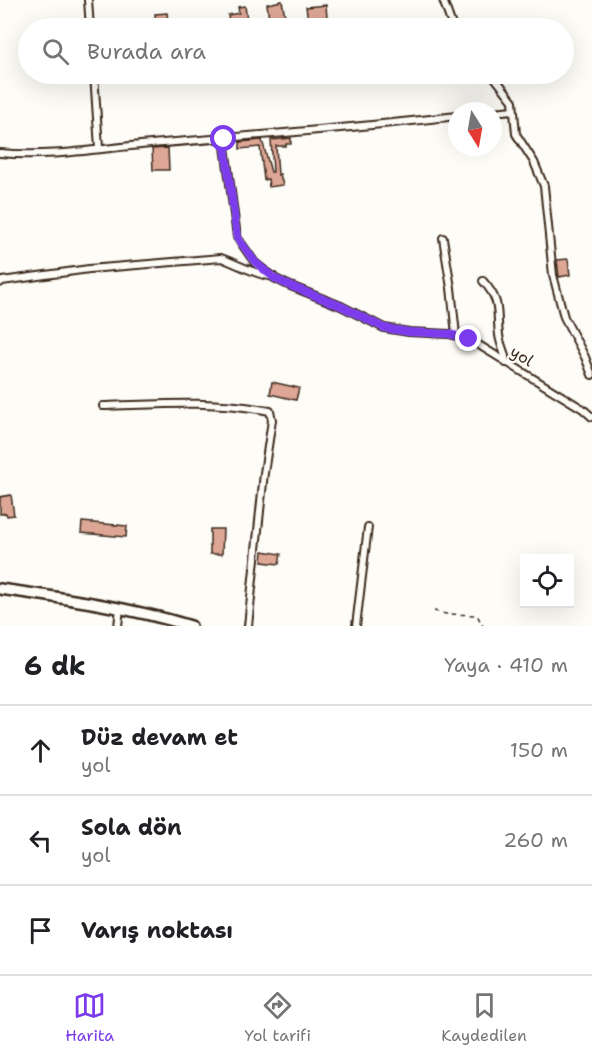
<!DOCTYPE html>
<html lang="tr">
<head>
<meta charset="utf-8">
<style>
  body { margin:0; font-family:"Shantell Sans",sans-serif; background:#f2f2f2; color:#202124 }
  .controls { position:absolute; right:18px; bottom:18px; display:grid; overflow:hidden; border-radius:0px; box-shadow:0 6px 24px #0002 }
  .controls button { width:54px; height:54px; display:grid; place-items:center; padding:0; border:0; border-bottom:2px solid #e0e0e0; background:#fff; color:#202124; font:30px sans-serif }
  .compass { position:absolute; left:448px; top:102px; width:54px; height:54px; border-radius:50%; background:#fff; box-shadow:0 6px 24px #0002; rotate:169deg }
  .stop { position:absolute; width:18px; height:18px; margin:-14px; border:4px solid #7c3aed; border-radius:50%; background:#fff }
  .stop.end { background:#7c3aed; border-color:#fff; box-shadow:0 2px 6px #0008 }
  .list { margin:0; padding:0; list-style:none }
  h2 { display:flex; justify-content:space-between; align-items:center; height:78px; margin:0; padding:0 24px; font-size:26px }
  h2 small { font-size:20px; font-weight:400; color:#757577 }
  .list li { display:grid; grid-template-columns:39px 1fr auto; gap:18px; align-items:center; box-sizing:border-box; height:90px; padding:0 24px; border-top:2px solid #e0e0e0 }
  .list b { display:block; font-size:22px; white-space:nowrap }
  .list p { margin:0; font-size:20px; white-space:nowrap; color:#757577 }
  .list em { font-size:20px; font-style:normal; color:#757577 }
  .icon { flex:none; width:33px; height:33px; fill:none; stroke:currentColor; stroke-width:2; stroke-linecap:round; stroke-linejoin:round }
  .map { position:relative; flex:none; width:592px; height:626px; overflow:hidden }
  .search { position:absolute; background:#fff; box-shadow:0 6px 24px #0002; left:18px; right:18px; top:18px; height:66px; display:flex; align-items:center; gap:15px; box-sizing:border-box; padding:0 21px; border-radius:33px; color:#757577; font-size:22px }
  .sheet { height:348px; background:#fff }
  nav { display:flex; justify-content:space-around; align-items:center; box-sizing:border-box; height:84px; border-top:2px solid #e0e0e0; background:#fff; font-size:16px; color:#757577 }
  nav a { display:grid; justify-items:center; gap:3px }
  nav .on { color:#7c3aed }
  .map>svg:first-child { display:block }
</style>
</head>
<body>
<div class="map">
<svg width="592" height="626" viewBox="0 0 592 626">
  <rect width="100%" height="100%" fill="#fdfcf7"/>
  <filter id="ink" filterUnits="userSpaceOnUse"><feTurbulence type="fractalNoise" baseFrequency=".0167" numOctaves="2"/><feDisplacementMap in="SourceGraphic" scale="12" xChannelSelector="R" yChannelSelector="G"/><feConvolveMatrix kernelMatrix="1 2 1 2 8 2 1 2 1" color-interpolation-filters="sRGB"/></filter>
  <g filter="url(#ink)">
    <path fill="#dda695" stroke="#3b2a1e" stroke-width="1.5" d="M282,1l3,15 -16,3 -2,-15z
      M326,5l1,13 -19,2 -2,-13z
      M245,6l2,14 -18,3 -1,-8 11,-2 -1,-6z
      M167,13l2,15h-13l-1,-14z
      M291,138v6h-5v2h-10l2,29 2,-1 3,11 -14,2 -1,-8 -4,1 -4,-33 -20,2v-7l22,-2 9,32h2l-2,-32z
      M168,148l1,22h-16l-1,-21z
      M568,259l2,16 -11,2 -2,-17z
      M272,382l27,6 -3,12 -26,-6z
      M11,495l3,20 -7,1 -1,-3 -6,1v-17z
      M82,522l45,4 -1,11 -45,-4z
      M210,529h13l-1,25h-12z
      M263,551l18,3 -2,10 -17,-2z"/>
    <g fill="none" stroke-linecap="round" stroke-linejoin="round">
      <g stroke="#3b2a1e" stroke-width="10">
        <path id="street" d="M88,0l2,28
          M443,0l10,28
          M94,74l5,74
          M492,74l21,27 3,33 18,28 10,24 9,89 11,42 21,40 7,18
          M493,112l20,-2
          M224,139l13,98 18,26 19,15 14,7 53,21 43,22 25,4 40,2 20,5 114,70 9,8
          M0,153c50,5 101,-5 151,-9 102,-8 204,-16 306,-28
          M443,238l8,50 5,47
          M483,281c19,21 13,30 16,54 1,10 6,15 7,28
          M0,283l2,-2 87,-12 132,-11c12,4 42,20 52,18
          M103,406c56,-2 112,-6 167,5l2,9 -8,53 -16,153
          M118,626l2,-18
          M356,626l12,-99"/>
      </g>
      <g stroke="#3b2a1e" stroke-width="14">
        <path id="secondary" d="M0,589c64,9 128,18 191,37"/>
      </g>
      <path stroke="#3b2a1e" stroke-width="1.5" stroke-dasharray="4.5 4.5" stroke-linecap="butt" d="M434,611l12,3 31,1 6,11"/>
      <use href="#street" stroke="#fdfcf7" stroke-width="6"/>
      <use href="#secondary" stroke="#fdfcf7" stroke-width="9"/>
    </g>
  </g>
  <g fill="none" stroke-linecap="round" stroke-linejoin="round" filter="url(#ink)">
    <path stroke="#7c3aed" stroke-width="8" d="M224,139l13,98 18,25 19,16 14,7 53,21 43,22 25,4 40,2 20,5"/>
  </g>
  <g text-anchor="middle" dominant-baseline="central" stroke-width="4.5" stroke-linejoin="round" paint-order="stroke">
    <g font-size="16" fill="#3b2a1e" stroke="#fdfcf7">
      <text transform="translate(522 356) rotate(32)">yol</text>
    </g>
  </g>
</svg>
<div class="controls">
<button><svg class="icon" aria-label="locate" viewBox="0 0 24 24"><circle cx="12" cy="12" r="6"/><path d="M12 2v4M12 18v4M2 12h4M18 12h4"/></svg></button>
</div>
<svg class="compass" viewBox="-18 -18 36 36"><path d="M0-13l5 13h-10z" fill="#e53935"/><path d="M0 13l5-13h-10z" fill="#757577"/></svg>
<div class="stop" style="left:224px;top:139px"></div>
<div class="stop end" style="left:469px;top:339px"></div>
<div class="search"><svg class="icon" aria-label="search" viewBox="0 0 24 24"><circle cx="10" cy="10" r="6"/><path d="M15 15l6 6"/></svg>Burada ara</div>
</div>
<section class="sheet">
<h2>6 dk<small>Yaya · 410 m</small></h2>
<ul class="list">
<li><svg class="icon" aria-label="ahead" viewBox="0 0 24 24"><path d="M12 20V5M6 11l6-6 6 6"/></svg><div><b>Düz devam et</b><p>yol</p></div><em>150 m</em></li>
<li><svg class="icon" aria-label="left" viewBox="0 0 24 24"><path d="M17 20v-9H6M10 6l-5 5 5 5"/></svg><div><b>Sola dön</b><p>yol</p></div><em>260 m</em></li>
<li><svg class="icon" aria-label="arrive" viewBox="0 0 24 24"><path d="M6 21V4h12l-3 4 3 4H6"/></svg><div><b>Varış noktası</b></div></li>
</ul>
</section>
<nav>
<a class="on"><svg class="icon" aria-label="map" viewBox="0 0 24 24"><path d="M3 6l6-2 6 2 6-2v14l-6 2-6-2-6 2zM9 4v14M15 6v14"/></svg>Harita</a>
<a><svg class="icon" aria-label="directions" viewBox="0 0 24 24"><path d="M12 3l9 9-9 9-9-9zM9 14v-3h6M13 9l2 2-2 2"/></svg>Yol tarifi</a>
<a><svg class="icon" aria-label="saved" viewBox="0 0 24 24"><path d="M7 4h10v16l-5-4-5 4z"/></svg>Kaydedilen</a>
</nav>
</body>
</html>
